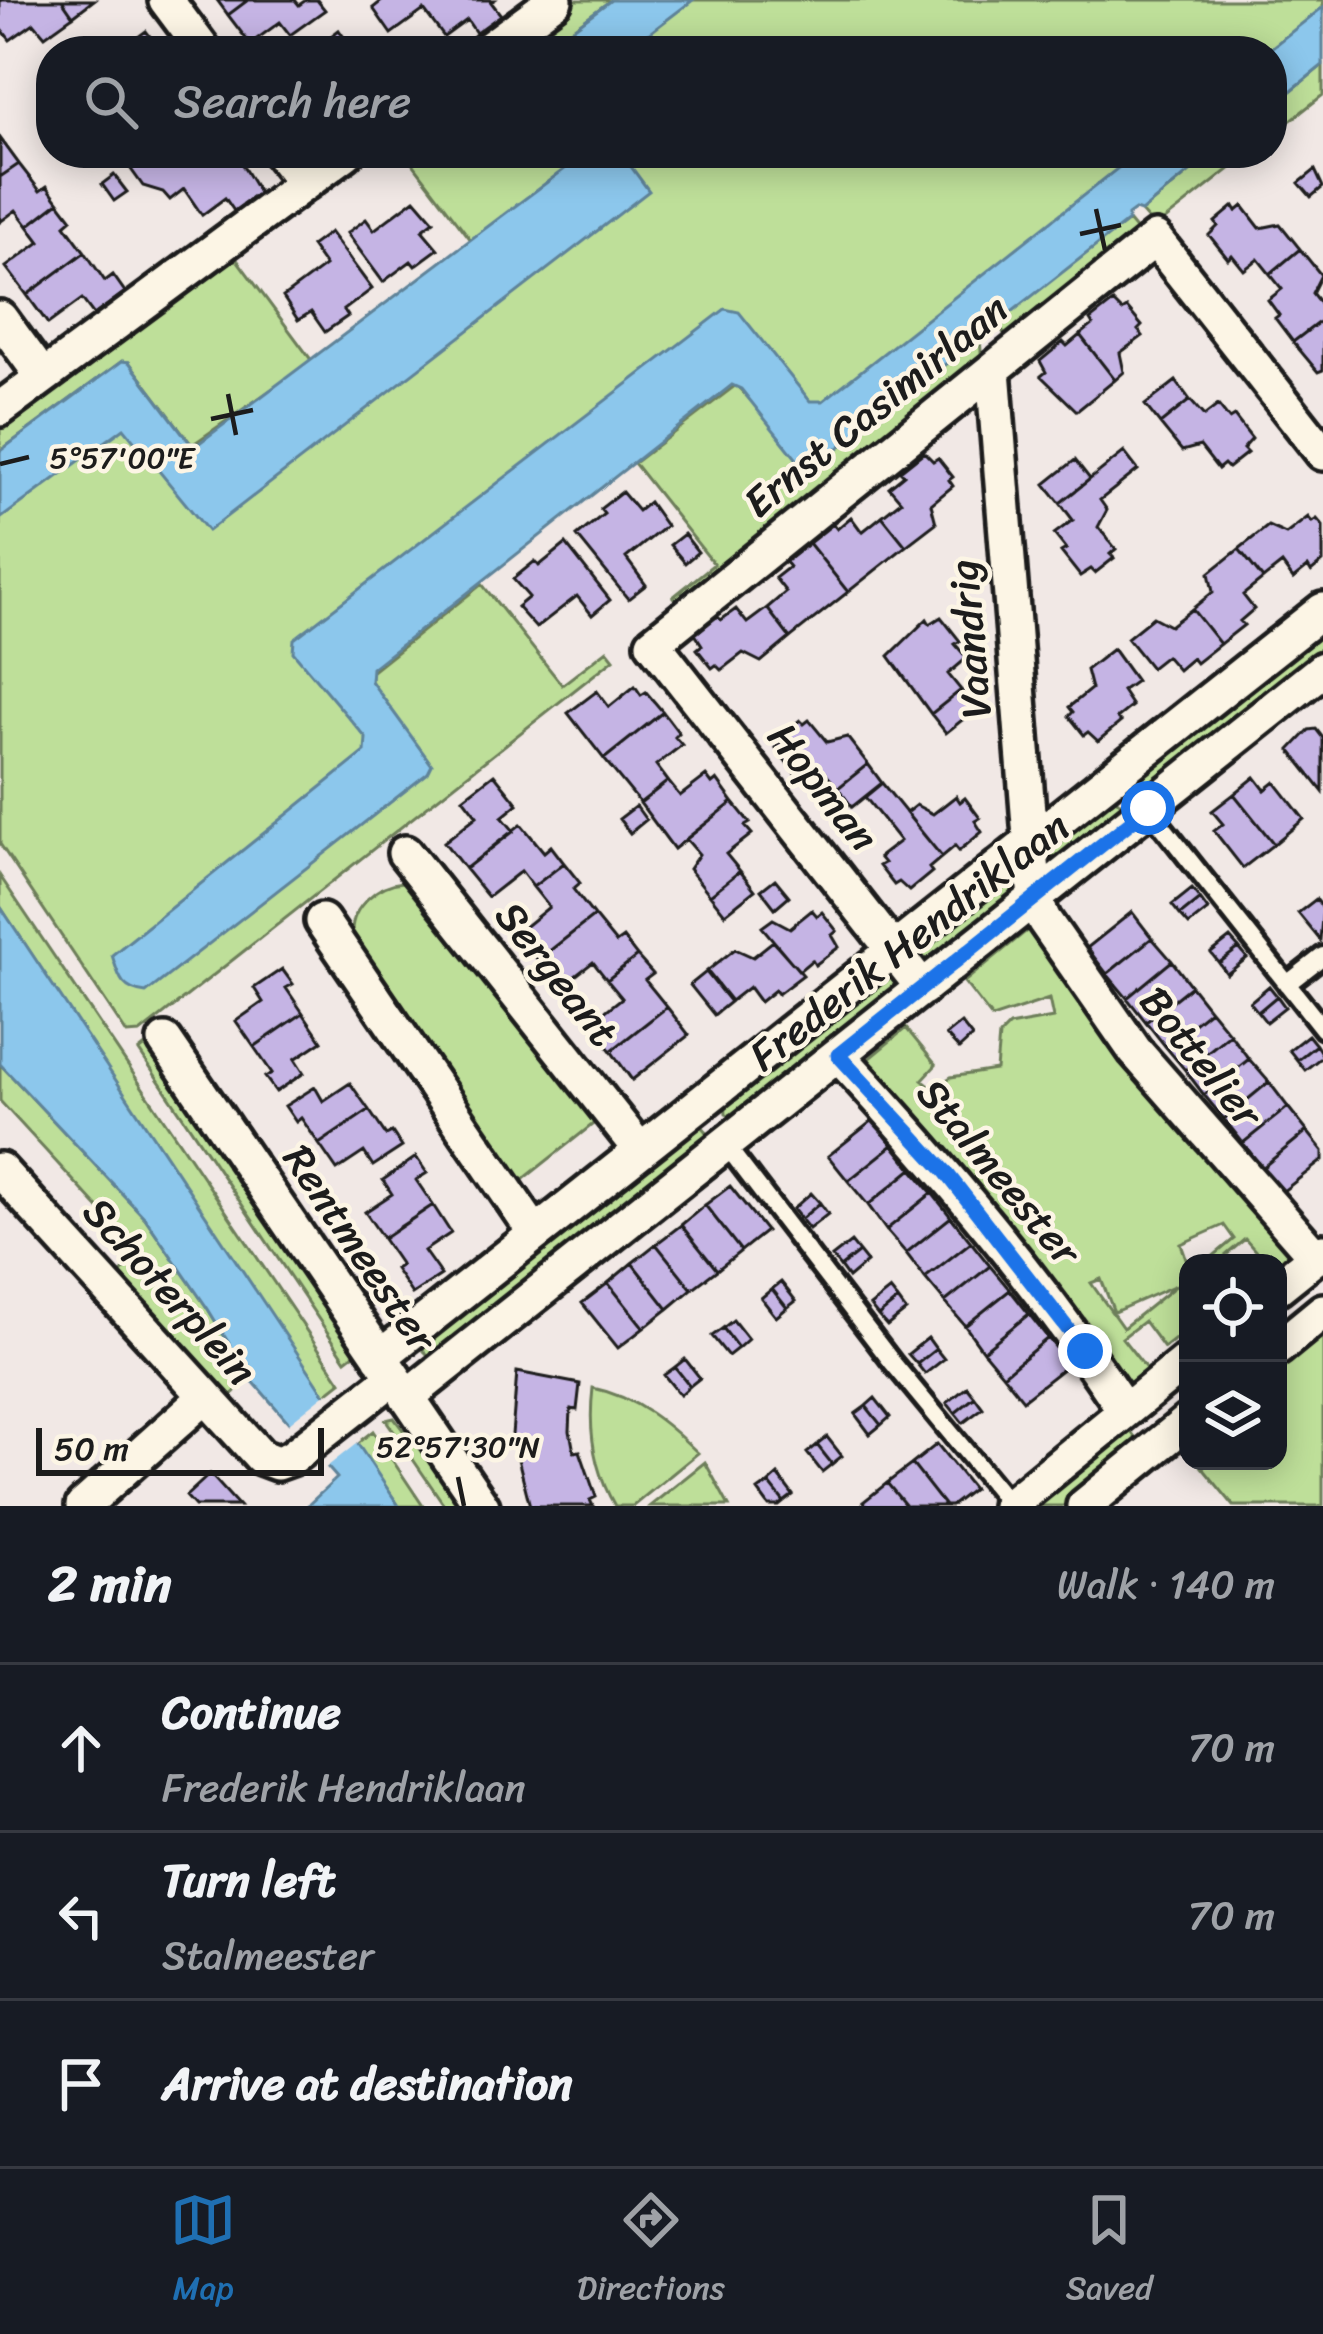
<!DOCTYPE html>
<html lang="en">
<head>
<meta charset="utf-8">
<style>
  body { margin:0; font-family:Sriracha,sans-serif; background:#242831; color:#f1f3f6 }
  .controls { position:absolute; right:36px; bottom:36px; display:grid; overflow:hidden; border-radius:24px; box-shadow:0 6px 30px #0003 }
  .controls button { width:108px; height:108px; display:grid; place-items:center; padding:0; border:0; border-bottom:3px solid #363941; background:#171b24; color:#f1f3f6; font:60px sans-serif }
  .scale { position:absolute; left:36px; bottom:30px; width:288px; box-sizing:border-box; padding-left:12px; border:6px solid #1c1c1c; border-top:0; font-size:33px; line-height:42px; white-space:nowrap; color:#1c1c1c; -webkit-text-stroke:9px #fcf5e5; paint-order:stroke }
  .stop { position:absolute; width:36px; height:36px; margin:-27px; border:9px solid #1a73e8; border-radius:50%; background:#fff }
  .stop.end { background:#1a73e8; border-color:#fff; box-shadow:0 3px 12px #0008 }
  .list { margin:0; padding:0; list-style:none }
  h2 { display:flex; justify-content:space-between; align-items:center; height:156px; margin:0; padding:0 48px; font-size:51px }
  h2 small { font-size:39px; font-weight:400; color:#9ea1a6 }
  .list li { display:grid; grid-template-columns:78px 1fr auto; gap:36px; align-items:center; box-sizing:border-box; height:168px; padding:0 48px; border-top:3px solid #363941 }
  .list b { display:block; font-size:45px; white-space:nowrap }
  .list p { margin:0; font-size:39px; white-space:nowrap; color:#9ea1a6 }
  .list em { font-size:39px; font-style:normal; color:#9ea1a6 }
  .icon { flex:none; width:66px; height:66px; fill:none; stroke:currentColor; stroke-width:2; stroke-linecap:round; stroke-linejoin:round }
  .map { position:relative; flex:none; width:1323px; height:1506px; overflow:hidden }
  .search { position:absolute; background:#171b24; box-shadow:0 6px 30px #0003; left:36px; right:36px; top:36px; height:132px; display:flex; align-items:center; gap:30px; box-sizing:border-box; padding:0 42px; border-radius:48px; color:#9ea1a6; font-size:45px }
  .sheet { height:660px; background:#171b24 }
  nav { display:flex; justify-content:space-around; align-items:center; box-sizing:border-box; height:168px; border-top:3px solid #363941; background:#171b24; font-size:33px; color:#9ea1a6 }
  nav a { display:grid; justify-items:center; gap:6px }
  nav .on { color:#1f6fb2 }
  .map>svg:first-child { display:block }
</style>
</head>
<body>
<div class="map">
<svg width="1323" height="1506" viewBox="0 0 1323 1506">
  <rect width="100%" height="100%" fill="#f1e8e5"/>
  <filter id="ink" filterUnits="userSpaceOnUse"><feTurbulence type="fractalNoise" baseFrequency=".00833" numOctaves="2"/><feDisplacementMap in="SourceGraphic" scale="24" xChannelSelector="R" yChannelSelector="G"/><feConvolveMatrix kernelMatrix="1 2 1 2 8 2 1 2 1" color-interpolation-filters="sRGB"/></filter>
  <g filter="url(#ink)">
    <path fill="#bedf99" stroke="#6d7e5a" stroke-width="3" fill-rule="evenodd" d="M565,0h46l-69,51h-46z
      M675,0h648v34l-51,17h-666z
      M1323,65v30l-51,40v-29z
      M405,153h159l3,15 -96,72z
      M608,153h567l-348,281 -77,-101 -416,321 94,119 -57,-92v-9l111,-88 80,101 45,-35 7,9 -474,374 -13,1 -127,-190v-338l138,-98 76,94z
      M1213,153h37l-95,75 -14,-16z
      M274,214l7,9 -46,34 77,104 -120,84 -63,-83 -7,-1 -122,90v-34z
      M1128,221l15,18 -134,106 -11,-24z
      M980,337l2,28 -302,240 -7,-8 41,-33 -80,-101 102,-78 78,82z
      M1323,621v37l-167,128 -12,-4 -3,-10z
      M1113,796l9,9 1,8 -78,66 -2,-36z
      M1025,856l3,36 -100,71 -5,-2 -5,-13z
      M0,876l341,506 -18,14 -323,-490z
      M403,882l13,7 181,232 -77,61 -168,-249c-1,-26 26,-49 51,-51z
      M1035,924l261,325 -18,16 -12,-2 -21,-24 -20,17 5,7h-25l29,-24 -10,-14 -43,19 7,20v65l-24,19 -20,-27 -22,17 26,33 -27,20 -260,-326 45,-37 30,37 -14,15 11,9 18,-12 45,-7 3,-34 10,-10 44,-8 -4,-19 -57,19 -28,-36zM1101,1279l13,33 64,-28 -55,44 -32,-45z
      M888,970l15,13 -166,135 -11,-5 -1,-14z
      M148,1044l210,307 -12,9 -207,-309z
      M0,1064l145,154 63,91 42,69 -21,19 -110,-122 22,-21 -141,-153z
      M699,1123l10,11 1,9 -278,216 -8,-8 -3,-10z
      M1323,1326v180h-89l-37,-45h81v-99z
      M593,1388c43,9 74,35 105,65l-65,53h-18c-22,-37 -27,-76 -22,-118z
      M394,1418l9,12 8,-5 54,81h-20l-59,-86z
      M1124,1423l19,24 -72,59h-34l-2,-5z
      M373,1431l50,75h-24l-43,-62z
      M705,1462l24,44h-79z"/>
    <path fill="#8cc7ec" stroke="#5f8399" stroke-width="3" d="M611,0h82l-67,51h-84z
      M1323,7v58l-51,41v-55h-5z
      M564,153h57l28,38 -441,340 -84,-103 -124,91v-68l122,-90 7,1 61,81 8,1 368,-276z
      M1137,153h76l-72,59 -6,-2 -7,5v6l-314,246h-11l-62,-78 -9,-4 -360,283 -1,13 61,84 -4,8 -282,220c-25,-3 -27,-16 -34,-38l253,-203 1,-14 -73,-86 1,-13 431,-330 14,3 71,89h13z
      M0,906l399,600h-92l30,-28 -87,-100 -42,-69 -63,-91 -145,-154z"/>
    <path fill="#f1e8e5" d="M328,1392l33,48 -38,30 -39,-43z"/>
    <path fill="#c5b4e4" stroke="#1c1c1c" stroke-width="3" d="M0,0h62l11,16 -28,20 -11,-13 -24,17 -10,-13z
      M62,0h32l-21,16z
      M217,0h31l-20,15z
      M248,0h47l4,5 7,-5h11l8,10 -35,25 -10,-13 -30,22 -22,-29z
      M383,0h111l-3,2 10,13 -25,18 -9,-13 -23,17 -20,-27 -33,24 -18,-26z
      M339,30l12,17 -5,4h-35z
      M146,31l15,20h-42z
      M0,138l19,26 -19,13z
      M143,153h60l7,9 13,-9h12l24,40 -25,18 -9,-13 -23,17 -18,-26 -14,11 -7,-8 -20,-6 -15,-21z
      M19,164l21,27 7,-5 12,16 -31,24 -12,-16 -16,12v-45z
      M1315,170l8,17 -12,10 -12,-14z
      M114,175l13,17 -13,9 -12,-17z
      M415,199l19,22 -12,9 16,19 -23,17 -4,-5 -28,21 -36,-49 19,-14 8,11z
      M59,202l13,17 -7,6 20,27 -58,43 -21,-28 34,-25 -12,-16z
      M1234,206l3,5 6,-5 17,22 20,-4 20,25 -30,25 -12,-15 -14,11 -12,-15 -4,4 -19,-24 9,-9 -3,-4z
      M330,232l42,57 -28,21 4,6 -23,16 -14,-20 -13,8 -15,-23 42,-31 -14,-20z
      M1300,249l21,26 -9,18 11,14v12l-30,23 -18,-24 4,-3 -11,-15 14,-11 -12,-15z
      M85,252l20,29 8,-6 12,17 -31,23 -12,-16 -34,25 -21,-29z
      M1113,302l9,9 5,-3 15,18 -4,4 5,6 -23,17 4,19 -9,8 -35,-45 13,-10 -3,-5z
      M1323,319v51l-5,2 -25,-30z
      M1080,335l35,45 -38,31 -36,-35 5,-4 -6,-11 23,-19 4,4z
      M1176,381l14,19 -30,24 -15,-19z
      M1190,400l14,16 14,-11 11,14 5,-3 18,23 -9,10 4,4 -19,15 -4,-4 -6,5 -18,-23 -18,5 -22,-27z
      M924,452l9,9 5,-3 15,19 -4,3 4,6 -22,18 5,19 -30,23 -24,-30 19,-15 -12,-14 15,-12 -4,-4z
      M1124,452l14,18 -38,30 7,10 -9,17 18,22 -6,5 4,4 -19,15 -4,-4 -11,7 -19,-24 5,-3 -12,-15 19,-14 -13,-17z
      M1075,460l15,19 -30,24 -15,-19z
      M622,492l16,19 11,-9 17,24 -40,32 20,27 -18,14 -51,-63 27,-22 -4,-5z
      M882,516l24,30 -58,46 -39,-49 24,-19 4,5 14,-12 11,15z
      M1308,517l4,5 5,-3 6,7v36l-12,10 -3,-5 -15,12 -11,-15 -19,15 -24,-30 29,-23 18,8z
      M684,534l14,18 -13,11 -15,-18z
      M809,543l39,49 -58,46 -23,-30 19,-16 -11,-14 14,-11 -4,-5z
      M566,544l44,56 -18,15 -15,-19 -41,32 -19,-21 12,-10 -16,-18 22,-18 4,5z
      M1239,549l24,30 -20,16 11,14 -14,12 4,4 -24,19 -28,-35 21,-17 -4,-19z
      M767,608l23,30 -29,24 -18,-9 -22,17 -5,-5 -4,3 -15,-19 5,-4 -7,-11 22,-18 4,4 15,-11 11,14z
      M1192,609l28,35 -24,19 -4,-5 -14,12 -12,-14 -15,12 -24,-30 26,-21 17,9z
      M941,617l19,24 -5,3 12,14 -19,16 13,16 -30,24 -42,-58 38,-37 3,5z
      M1113,649l23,32 -14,10 10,15 -15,12 4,4 -23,19 -10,-9 -4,3 -15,-19 4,-4 -4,-5 22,-18 -5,-19z
      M635,686l6,9 5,-3 17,20 -59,47 -36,-46 29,-22 12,16z
      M961,690l15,19 -30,24 -15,-19z
      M663,712l16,21 -4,4 7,8 -26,20 12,16 -28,22 -36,-44z
      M800,720l4,4 5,-4 18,22 20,-5 21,27 -30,24 -14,-16 -14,11 -11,-15 -5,4 -18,-24 9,-9 -4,-4z
      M1316,729l7,9v54l-33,-42 19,-20z
      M868,764l14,19 -30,24 -14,-19z
      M494,774l24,30 -16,13 12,14 -49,38 -21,-27 33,-26 -14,-18z
      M706,776l6,8 5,-4 16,22 -59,47 -34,-46 28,-22 12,15z
      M1255,777l10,13 10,-8 29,37 -30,25 -40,-50z
      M882,783l60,74 -13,11 3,4 -23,19 -10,-9 -5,3 -15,-19 5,-3 -5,-6 21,-16 -35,-44z
      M1234,794l40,50 -31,24 -29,-37 9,-7 -11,-13z
      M956,796l4,6 5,-4 15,20 -5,3 7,11 -23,19 -4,-5 -13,11 -36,-44 10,-8 17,9z
      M733,802l17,21 -5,3 7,8 -26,20 14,17 -30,24 -21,-26 10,-15 -13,-15z
      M636,806l10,14 -16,13 -11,-14z
      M521,824l23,28 7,-6 13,17 -31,24 -12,-16 -33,26 -23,-28z
      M564,863l16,20 -7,6 21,27 -56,44 -21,-27 32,-26 -16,-20z
      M740,871l15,19 -30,24 -15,-19z
      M775,879l14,17 -14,12 -14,-18z
      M1192,889l8,10 -20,16 -8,-10z
      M1200,899l8,11 -19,15 -9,-10z
      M1316,899l7,9 -3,32 -22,-27z
      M812,910l5,6 5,-4 15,19 -5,4 7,12 -24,18 -3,-5 -13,11 -37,-44 11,-8 17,9z
      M1132,912l20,26 -45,36 -20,-26z
      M594,916l22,27 7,-5 14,18 -30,24 -14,-18 -33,26 -22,-28z
      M1152,938l20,23 -45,37 -20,-24z
      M1230,938l9,10 -20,15 -8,-10z
      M773,941l30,34 -25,19 -3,-4 -15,12 -11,-15 -18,14 -24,-30 28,-22 18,8z
      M1239,948l8,10 -20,16 -8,-11z
      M637,956l16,18 -8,6 22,27 -56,44 -22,-27 33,-26 -15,-18z
      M1172,961l19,25 -45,36 -19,-24z
      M282,969l11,15 -7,4 17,25 -49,34 -18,-26 27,-19 -9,-14z
      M706,972l24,30 -16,13 -24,-30z
      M1191,986l19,24 -45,36 -19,-24z
      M1269,986l8,10 -19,16 -8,-10z
      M1277,996l8,11 -19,15 -8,-10z
      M667,1007l22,28 -57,45 -21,-29z
      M1210,1010l20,24 -45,36 -20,-24z
      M303,1013l19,28 -27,18 9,14 -28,19 -11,-15 7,-4 -18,-26z
      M961,1023l11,14 -13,12 -13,-14z
      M1230,1034l19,25 -45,36 -19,-25z
      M1308,1035l8,10 -19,15 -8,-10z
      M1316,1045l7,11 -18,14 -8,-10z
      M1249,1059l20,23 -45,37 -20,-24z
      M1269,1082l19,25 -45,36 -19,-24z
      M350,1083l19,27 -50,34 -18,-26 -5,4 -11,-16 30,-19 8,14z
      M1288,1107l19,24 -45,37 -19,-25z
      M369,1110l17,25 6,-3 10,15 -29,19 -9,-14 -27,18 -18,-26z
      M873,1120l20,25 -45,36 -20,-25z
      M1307,1131l16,20v9l-41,32 -20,-24z
      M893,1145l19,24 -44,36 -20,-24z
      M416,1157l11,16 -11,7 17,25 -50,33 -18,-26 27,-18 -9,-14z
      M912,1169l20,24 -46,37 -18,-25z
      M730,1186l36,45 -25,20 -36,-46z
      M811,1193l9,10 -19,16 -8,-10z
      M932,1193l19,24 -45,36 -20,-23z
      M820,1203l8,11 -19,15 -8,-10z
      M433,1205l18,28 -27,18 17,24 -29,19 -17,-25 6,-4 -18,-26z
      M705,1205l36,46 -24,19 -36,-45z
      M951,1217l20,25 -46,36 -19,-25z
      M681,1225l36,45 -25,19 -36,-45z
      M851,1242l8,10 -19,15 -8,-10z
      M971,1242l19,24 -45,36 -20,-24z
      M656,1244l36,45 -24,20 -36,-46z
      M859,1252l8,10 -19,16 -8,-11z
      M632,1263l36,46 -24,19 -36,-45z
      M990,1266l20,24 -45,36 -20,-24z
      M781,1282l15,19 -9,7 -15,-19z
      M608,1283l36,45 -26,20 -36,-45z
      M772,1289l15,19 -11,9 -15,-19z
      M890,1290l8,10 -20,16 -8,-10z
      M1010,1290l19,24 -46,37 -18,-25z
      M898,1300l8,11 -19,15 -9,-10z
      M1029,1314l19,24 -45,37 -20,-24z
      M733,1320l15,19 -10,9 -15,-20z
      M723,1328l15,20 -10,8 -16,-20z
      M928,1338l8,11 -19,15 -9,-10z
      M1048,1338l21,26 -46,36 -20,-25z
      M936,1349l8,10 -19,15 -8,-10z
      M685,1359l15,19 -10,8 -15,-19z
      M675,1367l15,19 -10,9 -16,-20z
      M517,1372l63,12 -3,26 -6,-1 -1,22 4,21 6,-1 16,46 -6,3 3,6h-63l-18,-71z
      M967,1387l8,10 -20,16 -8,-10z
      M975,1397l8,11 -20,15 -8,-10z
      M875,1398l15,19 -9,8 -15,-19z
      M866,1406l15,19 -11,9 -15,-20z
      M827,1437l15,19 -10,8 -15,-19z
      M937,1444l36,45 -22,17h-6l-33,-42z
      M817,1445l15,19 -10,8 -15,-19z
      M912,1464l33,42h-39l-19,-23z
      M210,1474l29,32h-44l-9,-10z
      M778,1475l15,20 -9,7 -15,-19z
      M769,1483l15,19 -5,4h-10l-11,-15z
      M887,1483l19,23h-40l-3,-4z"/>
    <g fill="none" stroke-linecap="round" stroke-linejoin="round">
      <g stroke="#1c1c1c" stroke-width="26">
        <path id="service" d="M1148,808l175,221
          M1287,984l36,-28
          M725,1144l167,218 118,143"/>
      </g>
      <g stroke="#1c1c1c" stroke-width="42">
        <path id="minor" d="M166,0l38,51
          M486,51l69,-51
          M280,153l24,31
          M0,318l43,59
          M993,370l42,530 9,20 91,131 181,206
          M0,409l346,-256
          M405,853l235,297
          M322,921l213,312
          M923,988l-270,-345 502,-404 168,214
          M165,1041l317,465
          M838,1055c105,113 202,228 287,356
          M0,1170l261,287 16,6 14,-5 103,-81
          M1278,1287l45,-36
          M1278,1348l45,-37
          M380,1357l943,-747
          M407,1397l916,-728
          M83,1506l122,-109
          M1009,1506l179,-146
          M1084,1506l104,-85"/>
      </g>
      <use href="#service" stroke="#fcf5e5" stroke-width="16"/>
      <use href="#minor" stroke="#fcf5e5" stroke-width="33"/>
    </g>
  </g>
  <g fill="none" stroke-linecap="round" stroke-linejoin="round" filter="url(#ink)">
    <path stroke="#1a73e8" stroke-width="15" d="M1085,1351l-140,-180 -107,-116 310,-247"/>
  </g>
  <path fill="none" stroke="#1c1c1c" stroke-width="4.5" d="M1096,209l9,41M1080,234l41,-9M228,394l8,41M211,419l42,-9M0,464l29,-7M458,1477l6,29"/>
  <g text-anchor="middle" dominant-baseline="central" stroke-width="9" stroke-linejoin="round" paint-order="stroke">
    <g font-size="42" fill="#1c1c1c" stroke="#fcf5e5">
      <text transform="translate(876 406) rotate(-39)">Ernst Casimirlaan</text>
      <text transform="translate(970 639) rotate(-95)">Vaandrig</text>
      <text transform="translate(823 787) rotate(52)">Hopman</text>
      <text transform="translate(909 941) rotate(-38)">Frederik Hendriklaan</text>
      <text transform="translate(557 974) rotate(52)">Sergeant</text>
      <text transform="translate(1201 1057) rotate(51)">Bottelier</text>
      <text transform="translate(999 1172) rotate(50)">Stalmeester</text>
      <text transform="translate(360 1248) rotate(56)">Rentmeester</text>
      <text transform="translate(170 1291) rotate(48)">Schoterplein</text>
    </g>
  </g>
  <g font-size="30" text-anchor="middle" fill="#1c1c1c" stroke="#fcf5e5" stroke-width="9" stroke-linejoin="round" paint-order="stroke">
    <text x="122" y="468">5°57'00"E</text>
    <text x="458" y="1457">52°57'30"N</text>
  </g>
</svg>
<div class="controls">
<button><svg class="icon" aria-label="locate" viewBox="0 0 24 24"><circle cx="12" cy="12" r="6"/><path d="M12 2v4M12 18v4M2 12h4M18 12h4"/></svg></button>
<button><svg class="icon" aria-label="layers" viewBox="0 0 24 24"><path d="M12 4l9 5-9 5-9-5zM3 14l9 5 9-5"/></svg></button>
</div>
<div class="scale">50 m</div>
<div class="stop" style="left:1148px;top:808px"></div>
<div class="stop end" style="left:1085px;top:1351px"></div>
<div class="search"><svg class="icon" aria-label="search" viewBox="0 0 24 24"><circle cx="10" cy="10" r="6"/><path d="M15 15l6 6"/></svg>Search here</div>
</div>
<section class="sheet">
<h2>2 min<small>Walk · 140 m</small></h2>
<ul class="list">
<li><svg class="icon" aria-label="ahead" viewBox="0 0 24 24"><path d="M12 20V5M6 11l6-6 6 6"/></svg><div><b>Continue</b><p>Frederik Hendriklaan</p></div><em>70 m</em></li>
<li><svg class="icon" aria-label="left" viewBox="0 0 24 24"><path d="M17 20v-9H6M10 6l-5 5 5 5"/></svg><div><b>Turn left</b><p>Stalmeester</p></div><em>70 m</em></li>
<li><svg class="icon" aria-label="arrive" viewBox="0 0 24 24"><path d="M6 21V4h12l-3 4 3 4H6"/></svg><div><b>Arrive at destination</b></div></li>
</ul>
</section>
<nav>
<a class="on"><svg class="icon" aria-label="map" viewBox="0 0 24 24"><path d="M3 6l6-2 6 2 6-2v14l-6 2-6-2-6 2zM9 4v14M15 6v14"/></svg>Map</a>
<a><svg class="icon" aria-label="directions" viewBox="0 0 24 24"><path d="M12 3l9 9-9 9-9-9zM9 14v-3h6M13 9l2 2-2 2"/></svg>Directions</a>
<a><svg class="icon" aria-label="saved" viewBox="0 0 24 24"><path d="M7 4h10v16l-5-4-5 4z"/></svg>Saved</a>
</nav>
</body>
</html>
